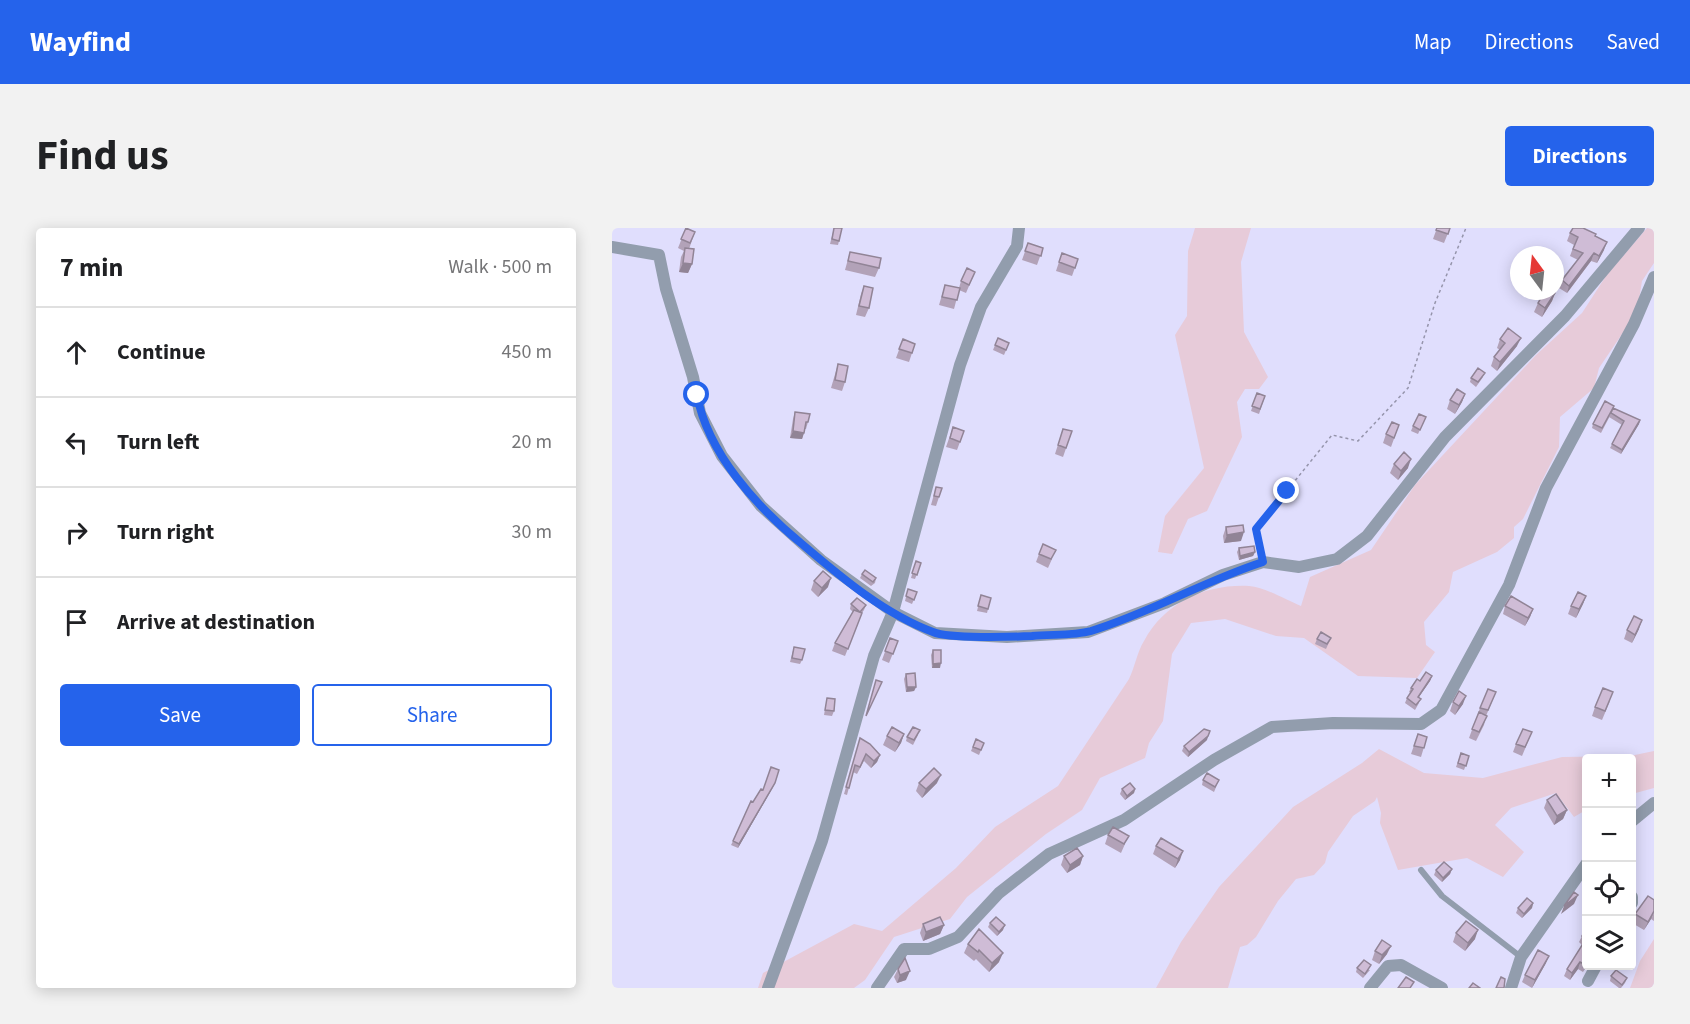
<!DOCTYPE html>
<html lang="en">
<head>
<meta charset="utf-8">
<style>
  body { margin:0; font-family:"Source Sans 3",sans-serif; background:#f2f2f2; color:#202124 }
  .controls { position:absolute; right:18px; bottom:18px; display:grid; overflow:hidden; border-radius:6px; box-shadow:0 3px 15px #0003 }
  .controls button { width:54px; height:54px; display:grid; place-items:center; padding:0; border:0; border-bottom:2px solid #e0e0e0; background:#fff; color:#202124; font:30px sans-serif }
  .compass { position:absolute; left:898px; top:18px; width:54px; height:54px; border-radius:50%; background:#fff; box-shadow:0 3px 15px #0003; rotate:345deg }
  .stop { position:absolute; width:18px; height:18px; margin:-14px; border:4px solid #2563eb; border-radius:50%; background:#fff }
  .stop.end { background:#2563eb; border-color:#fff; box-shadow:0 2px 6px #0008 }
  .list { margin:0; padding:0; list-style:none }
  h2 { display:flex; justify-content:space-between; align-items:center; height:78px; margin:0; padding:0 24px; font-size:26px }
  h2 small { font-size:20px; font-weight:400; color:#757577 }
  .list li { display:grid; grid-template-columns:39px 1fr auto; gap:18px; align-items:center; box-sizing:border-box; height:90px; padding:0 24px; border-top:2px solid #e0e0e0 }
  .list b { display:block; font-size:22px; white-space:nowrap }
  .list em { font-size:20px; font-style:normal; color:#757577 }
  .actions { display:flex; gap:12px; padding:18px 24px }
  .actions a { flex:1; padding:14px 0; border:2px solid #2563eb; border-radius:6px; text-align:center; font-size:21px; color:#2563eb }
  .actions .main { background:#2563eb; color:#fff }
  .icon { flex:none; width:33px; height:33px; fill:none; stroke:currentColor; stroke-width:2; stroke-linecap:round; stroke-linejoin:round }
  .map { position:relative; flex:none; width:1042px; height:760px; overflow:hidden; border-radius:6px }
  header { display:flex; align-items:center; gap:36px; box-sizing:border-box; height:84px; padding:0 30px; background:#2563eb; color:#fff }
  header strong { font-size:28px }
  nav { display:flex; gap:33px; margin-inline-start:auto; font-size:21px }
  .intro { display:flex; align-items:center; justify-content:space-between; box-sizing:border-box; height:144px; padding:0 36px }
  h1 { margin:0; font-size:42px }
  .button { padding:15px 27px; border-radius:6px; background:#2563eb; color:#fff; font-size:21px; font-weight:700 }
  main { display:flex; gap:36px; padding:0 36px }
  aside { flex:1; background:#fff; border-radius:6px; box-shadow:0 3px 15px #0003 }
  .map>svg:first-child { display:block }
</style>
</head>
<body>
<header>
<strong>Wayfind</strong>
<nav><a>Map</a><a>Directions</a><a>Saved</a></nav>
</header>
<div class="intro"><h1>Find us</h1><a class="button">Directions</a></div>
<main>
<aside>
<h2>7 min<small>Walk · 500 m</small></h2>
<ul class="list">
<li><svg class="icon" aria-label="ahead" viewBox="0 0 24 24"><path d="M12 20V5M6 11l6-6 6 6"/></svg><div><b>Continue</b></div><em>450 m</em></li>
<li><svg class="icon" aria-label="left" viewBox="0 0 24 24"><path d="M17 20v-9H6M10 6l-5 5 5 5"/></svg><div><b>Turn left</b></div><em>20 m</em></li>
<li><svg class="icon" aria-label="right" viewBox="0 0 24 24"><path d="M7 20v-9h11M14 6l5 5-5 5"/></svg><div><b>Turn right</b></div><em>30 m</em></li>
<li><svg class="icon" aria-label="arrive" viewBox="0 0 24 24"><path d="M6 21V4h12l-3 4 3 4H6"/></svg><div><b>Arrive at destination</b></div></li>
</ul>
<div class="actions"><a class="main">Save</a><a>Share</a></div>
</aside>
<div class="map">
<svg width="1042" height="760" viewBox="0 0 1042 760">
  <rect width="100%" height="100%" fill="#e0defd"/>
  <path fill="#e7cbd9" d="M583,0h56l-10,34 3,70 24,45 -9,12h-14l-8,13 5,35 -35,74 -19,8 -16,35 -14,-2 7,-36 39,-48 -29,-133 12,-19 1,-65z
    M1035,0l7,1v34l-12,18 -5,31 -38,56 -5,20 -34,29 -1,30 -36,72 -9,8v11l-17,14 -44,20 -4,20 -25,30 2,23 9,7 -18,26 -59,-2 -54,-38 -28,-2 -51,-17 -34,4 -19,31 -9,67 -14,22 -4,15 -45,20 -18,32 -36,24 -79,63 -17,22 -56,18 -29,43 -11,8h-96l5,-15 91,-49 28,7 74,-63 39,-41 63,-41 71,-107c6,-12 8,-27 15,-38 21,-39 62,-57 105,-55 16,1 37,14 52,20l9,-29 61,-27 44,-65 121,-130 46,-42 24,-37z
    M767,521l45,24 59,5 79,-21 68,-1 24,-5v37l-22,6v-36h-45l-1,52 -12,7 -18,-24 -45,15 -16,17 29,27 -21,25 -36,-19 -69,12 -18,-47 1,-10 -4,-16 -2,4 -22,15 -25,36 -3,11 -11,12 -18,4 -18,22 -22,36 -9,8 -7,2 -12,41h-72l25,-46 38,-55 63,-68 11,-12 69,-44z
    M1042,711v49h-24l10,-27z"/>
  <g fill="none" stroke-linecap="round" stroke-linejoin="round">
    <path stroke="#9594ab" stroke-width="1.5" stroke-dasharray="3 3" stroke-linecap="butt" d="M648,322l-4,-21 76,-94 26,6 50,-53 27,-85 31,-75"/>
    <path stroke="#929dad" stroke-width="6" d="M809,642l21,26 79,61"/>
    <path stroke="#929dad" stroke-width="12" d="M0,19l47,8 7,34 27,88 7,36 22,43 39,50 60,54 72,52 42,21 72,4 81,-5 77,-29 58,-28 40,-13 36,5 38,-8 30,-23 78,-99 120,-121 74,-88
      M1020,593l22,-18
      M1020,669v6
      M976,753l8,-15
      M156,760l54,-147 52,-185 19,-44 67,-247 21,-58 36,-61 2,-18
      M265,760l27,-39h25l29,-12 41,-44 50,-39 75,-34 90,-60 58,-33 61,-4 88,1 20,-14 68,-125 37,-97 88,-164 20,-47
      M758,760l18,-22 13,-1 41,23
      M899,760l10,-31 66,-94"/>
  </g>
  <path fill="#b2a2b8" d="M74,0l9,4 -6,17 3,15 -4,9 -9,-1 2,-15 3,-6 -6,-3z
    M222,0l5,13 -1,4 -8,-1z
    M825,0h13l-6,15 -11,-4z
    M958,5l26,3 8,14 -7,13 -6,-2 -24,32 -8,-5 3,-8 16,-20 -8,-4 4,-11 -7,-4z
    M416,15l15,5 -6,17 -15,-5z
    M238,24l29,16 -4,9 -30,-7z
    M450,25l16,6 -6,17 -16,-5z
    M363,44l-9,21 -7,-3 -5,19 -15,-4 6,-20 14,3 2,-7z
    M252,58l5,22 -4,9 -9,-2 5,-21z
    M943,65l-3,8 -10,16 -8,-5 4,-9z
    M386,110l11,5 -5,12 -11,-5z
    M291,111l12,5 -6,18 -13,-4z
    M888,111l17,7 -20,25 -6,-5 3,-9 6,-7 -3,-2z
    M226,136l7,18 -3,9 -11,-3z
    M871,149l-7,10 -6,-5 1,-4z
    M645,165l8,3 -6,18 -8,-3z
    M853,166l-3,8 -7,12 -8,-5 3,-9z
    M1000,182l28,10 -1,4 -18,30 -11,-6 12,-23 -13,-8 2,-3 -10,19 -9,-5 1,-4z
    M183,184l13,10 -2,7h-1l-3,10 -12,-1 3,-19z
    M814,189l-8,17 -7,-3 2,-5z
    M787,197l-8,22 -8,-4 3,-9z
    M341,199l11,4 -7,19 -11,-3z
    M451,201l9,2 -9,26 -8,-3z
    M782,236l14,4 -10,12 -8,-7z
    M324,259l3,10 -3,9 -5,-1z
    M614,299l15,14 -17,2 -1,-7z
    M627,320l16,4 -2,4 -14,4 -2,-8z
    M427,326l13,5 -4,9 -12,-6z
    M304,333l5,2 -6,16 -4,-1z
    M250,346l14,4 -1,5 -4,3 -11,-8z
    M202,353l14,6 -10,10 -7,-7z
    M296,361l9,3 -5,12 -7,-3z
    M369,367l7,14 -1,4 -10,-2z
    M974,368l-3,8 -7,14 -8,-4 3,-8z
    M239,376l15,1 -2,5 -2,3 -17,43 -13,-5 3,-8 18,-31 -3,-3z
    M893,378l28,3 -3,8 -5,9 -22,-12z
    M1027,401l-7,14 -8,-4 3,-9z
    M278,410l8,3 -9,22 -7,-3z
    M719,410l-5,11 -11,-5 2,-5z
    M182,419l8,13 -2,4 -10,-2z
    M321,422l7,18h-8l-1,-13z
    M294,446l10,13 -2,4 -8,1 -2,-13z
    M820,448l-2,5 -11,16v6l-4,7 -10,-7 2,-5 4,-5 -2,-1 2,-4 9,-7z
    M884,464l-10,24 -2,9 -8,16 -7,-3 11,-30z
    M215,470l7,13 -2,5 -8,-1z
    M998,473l-8,19 -10,-4 3,-9z
    M841,474l10,2 -8,11 -5,-4z
    M920,504l-10,24 -9,-4 3,-8z
    M292,506l-3,9 -6,9 -12,-7 4,-9z
    M806,506l9,3 -6,20 -10,-3z
    M306,507l-5,10 -7,-4 1,-4z
    M248,510l20,17 -3,7 -6,6 -7,-7 -7,13 -4,-2 -6,23 -3,-1z
    M364,511l8,4 -5,12 -8,-4z
    M595,512l-19,17 -6,-6 2,-5z
    M849,525l8,3 -5,14 -8,-3z
    M591,552h16l-5,12 -12,-7z
    M307,555h18l-15,15 -6,-7z
    M161,559l-35,61 -7,-3 22,-43 10,-12z
    M510,561h13l-1,4 -9,7 -5,-6z
    M935,572l20,10 -4,9 -9,6 -10,-17z
    M496,607l17,9 -4,9 -16,-9z
    M544,618l24,14 -5,8 -22,-14z
    M452,628h19l-3,9 -13,8 -6,-8z
    M840,641l-2,5 -8,8 -8,-7 2,-5z
    M1042,672v21l-3,-2 -7,11 -12,-7 3,-9z
    M921,675l-1,5 -10,10 -6,-5 2,-5z
    M378,695l13,7 -6,6 -9,-9z
    M311,696l21,1 -4,9 -17,7 -3,-8z
    M367,701l20,33 -10,10 -13,-13 -2,2 -10,-8 4,-9z
    M974,701l1,37 -4,6 -5,-3 -8,11 -6,-4 3,-7 15,-24 -3,-3 3,-6z
    M844,705l19,6 -10,12 -12,-9z
    M763,723l12,3 -8,10 -7,-4z
    M934,735l-14,25 -10,-6 3,-7z
    M745,740l13,2 -7,8 -7,-6z
    M286,741l8,11 -9,3 -3,-6z
    M999,748l16,2 -2,5 -4,5h-2l-9,-7z"/>
  <path fill="#918496" d="M995,14l-3,8 -7,13 2,-7z
    M982,25l-3,8 -24,32 2,-7z
    M71,35l9,1 -4,9 -9,-1z
    M943,65l-3,8 -10,16 3,-9z
    M909,110l-4,8 -20,25 3,-9z
    M853,166l-3,8 -7,12 4,-9z
    M1028,192l-1,4 -18,30 1,-4z
    M181,203l11,2 -2,6 -12,-1z
    M799,231l-3,9 -10,12 3,-9z
    M632,304l-3,9 -17,2 3,-8z
    M643,324l-2,4 -14,4 1,-4z
    M219,350l-3,9 -10,10 4,-9z
    M974,368l-3,8 -7,14 3,-9z
    M921,381l-3,8 -5,9 3,-8z
    M1030,392l-3,9 -7,14 3,-8z
    M329,435l-1,5h-8l1,-4z
    M820,448l-2,5 -14,20 2,-4z
    M295,459h9l-2,4 -8,1z
    M854,468l-3,8 -8,11 4,-9z
    M598,503l-3,9 -19,17 1,-5z
    M292,506l-3,9 -6,9 4,-9z
    M268,527l-3,7 -6,6 3,-7z
    M329,547l-4,8 -15,15 4,-9z
    M163,555l-2,4 -35,61 1,-4z
    M523,561l-1,4 -9,7 2,-4z
    M955,582l-4,9 -9,6 3,-9z
    M571,623l-3,9 -5,8 3,-9z
    M471,628l-3,9 -13,8 3,-8z
    M840,641l-2,5 -8,8 1,-4z
    M966,667l-4,9 -13,10 3,-8z
    M921,675l-1,5 -10,10 2,-4z
    M1042,683l-3,8 -7,11 4,-8z
    M332,697l-4,9 -17,7 3,-9z
    M393,697l-2,5 -6,6 2,-4z
    M866,702l-3,9 -10,12 3,-8z
    M779,718l-4,8 -8,10 3,-9z
    M391,725l-4,9 -10,10 3,-9z
    M937,728l-3,7 -14,25 3,-8z
    M968,734l-2,7 -8,11 2,-7z
    M298,743l-4,9 -9,3 3,-8z"/>
  <path fill="#cfbcd6" stroke="#918496" stroke-width="1.5" d="M74,0l9,4 -5,11 -9,-4z
    M222,0h8l-3,13 -7,-2z
    M825,0h13l-2,6 -12,-4z
    M961,0h10l13,6 -1,2 12,6 -8,14 -5,-3 -25,33 -7,-6 21,-27 -10,-4 5,-12 -8,-4z
    M416,15l15,5 -2,8 -16,-5z
    M73,20l9,1 -2,15 -9,-1z
    M238,24l31,6 -2,10 -31,-7z
    M450,25l16,6 -3,9 -16,-6z
    M355,40l8,4 -6,13 -8,-4z
    M333,57l15,3 -3,12 -15,-3z
    M252,58l9,2 -4,20 -10,-2z
    M933,63h7l3,2 -10,15 -7,-5z
    M896,100l13,10 -21,24 -6,-5 11,-14 -5,-4z
    M386,110l11,5 -3,7 -11,-5z
    M291,111l12,5 -3,9 -13,-4z
    M226,136l10,2 -3,16 -10,-2z
    M866,140l7,5 -7,9 -7,-4z
    M845,161l8,5 -6,11 -9,-5z
    M645,165l8,3 -5,13 -8,-3z
    M993,173l9,5 -12,22 -9,-4z
    M1001,180l27,12 -18,30 -10,-6 12,-23 -13,-8z
    M183,184l15,2 -2,8h-2l-2,11 -11,-2z
    M807,186l7,3 -6,13 -7,-4z
    M780,194l7,3 -5,13 -8,-4z
    M341,199l11,4 -4,11 -10,-4z
    M451,201l9,2 -6,17 -8,-3z
    M792,224l7,7 -10,12 -7,-7z
    M324,259l6,1 -3,9 -5,-1z
    M631,297l1,7 -17,3 -1,-8z
    M431,316l13,6 -5,9 -12,-5z
    M642,318l1,6 -15,4 -1,-8z
    M304,333l5,2 -4,12 -5,-2z
    M253,342l11,8 -3,4 -11,-8z
    M211,343l8,7 -9,10 -8,-7z
    M296,361l9,3 -3,8 -8,-4z
    M966,364l8,4 -7,13 -8,-3z
    M369,367l10,3 -3,11 -10,-3z
    M899,368l22,13 -5,9 -23,-12z
    M245,370l9,7 -6,7 -9,-8z
    M242,382l8,3 -14,36 -13,-6z
    M1022,388l8,4 -7,15 -8,-5z
    M709,404l10,6 -4,6 -10,-5z
    M278,410l8,3 -5,13 -8,-3z
    M182,419l11,2 -3,11 -10,-2z
    M321,422h8v13l-8,1z
    M814,444l6,4 -14,21 3,2 -5,6 -9,-7 6,-9 -2,-1 6,-9 3,2z
    M303,445l1,14h-9l-1,-13z
    M264,452l6,2 -16,34z
    M991,460l10,4 -8,19 -10,-4z
    M876,461l8,3 -8,18 -8,-2z
    M847,463l7,5 -7,10 -6,-4z
    M215,470l8,1 -1,12 -9,-1z
    M867,484l8,4 -8,16 -7,-3z
    M280,499l12,7 -5,9 -12,-7z
    M301,499l7,3 -6,10 -7,-3z
    M592,501l6,2 -2,5 -19,16 -5,-6z
    M911,501l9,3 -7,15 -9,-3z
    M806,506l9,3 -3,11 -10,-2z
    M248,510l10,6 10,11 -6,6 -8,-7 -6,13 -5,-2 -6,23 -3,-1z
    M364,511l8,4 -3,7 -8,-3z
    M849,525l8,3 -3,10 -8,-3z
    M159,539l8,3 -4,13 -36,61 -6,-3 18,-40 2,1 8,-13 2,1z
    M322,540l7,7 -15,14 -7,-6z
    M595,545l12,7 -4,7 -12,-7z
    M518,555l5,6 -8,7 -5,-7z
    M944,566l11,16 -10,6 -10,-16z
    M501,599l16,9 -5,8 -16,-9z
    M549,610l22,13 -5,8 -22,-13z
    M465,620l6,8 -13,9 -6,-9z
    M832,634l8,7 -9,9 -7,-8z
    M962,664l4,3 -14,11z
    M1036,668l6,4v11l-6,11 -13,-8z
    M915,670l6,5 -9,11 -6,-6z
    M328,689l4,8 -18,7 -3,-8z
    M384,689l9,8 -6,7 -9,-9z
    M854,693l12,9 -10,13 -12,-10z
    M367,701l24,24 -11,10 -13,-13 -1,2 -10,-8z
    M974,701l1,24 -1,2h1v9l-1,1 -6,-3 -8,11 -5,-4 19,-30 -4,-3z
    M770,712l9,6 -9,9 -7,-4z
    M926,722l11,6 -14,24 -10,-5z
    M293,730l5,13 -10,4 -2,-6z
    M752,732l7,5 -6,9 -8,-6z
    M1004,742l11,8 -5,7 -11,-9z
    M794,749l8,5 -4,6h-12z
    M889,749l4,2 -1,9h-8z
    M861,755l7,5h-11z"/>
  <g fill="none" stroke-linecap="round" stroke-linejoin="round">
    <path stroke="#2563eb" stroke-width="8" d="M85,167c11,59 60,112 105,149 39,33 82,70 131,88 17,7 78,5 99,4 19,-2 41,0 59,-5 59,-18 113,-50 172,-69l-7,-33 31,-38"/>
  </g>
</svg>
<div class="controls">
<button>+</button>
<button>−</button>
<button><svg class="icon" aria-label="locate" viewBox="0 0 24 24"><circle cx="12" cy="12" r="6"/><path d="M12 2v4M12 18v4M2 12h4M18 12h4"/></svg></button>
<button><svg class="icon" aria-label="layers" viewBox="0 0 24 24"><path d="M12 4l9 5-9 5-9-5zM3 14l9 5 9-5"/></svg></button>
</div>
<svg class="compass" viewBox="-18 -18 36 36"><path d="M0-13l5 13h-10z" fill="#e53935"/><path d="M0 13l5-13h-10z" fill="#757577"/></svg>
<div class="stop" style="left:85px;top:167px"></div>
<div class="stop end" style="left:675px;top:263px"></div>
</div>
</main>
</body>
</html>
